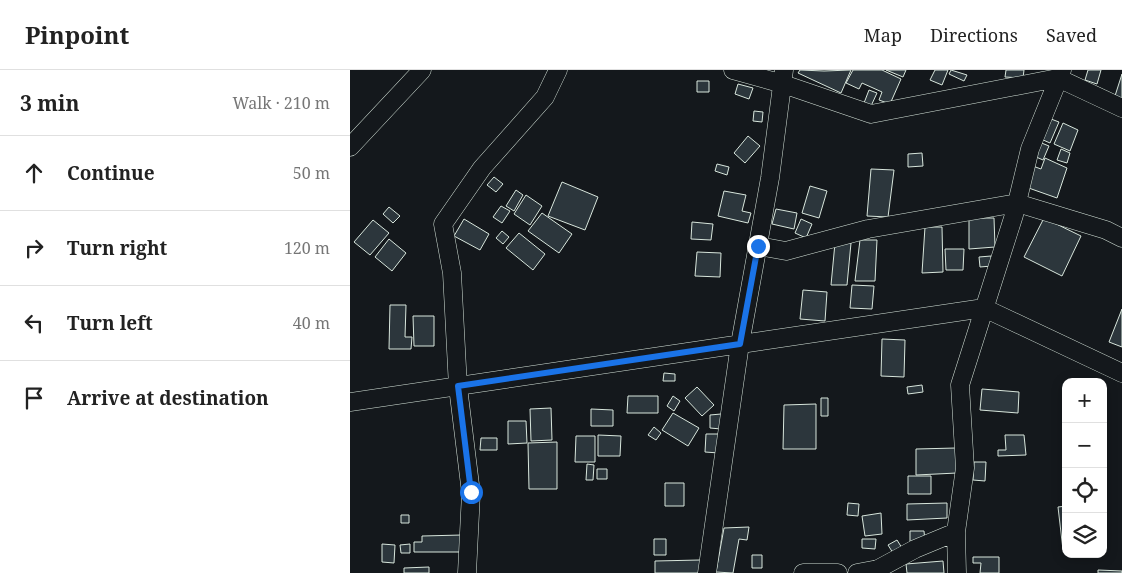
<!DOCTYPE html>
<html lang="en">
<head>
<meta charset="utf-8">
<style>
  body { margin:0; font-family:"Noto Serif",serif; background:#f6f6f6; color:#222 }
  .controls { position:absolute; right:15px; bottom:15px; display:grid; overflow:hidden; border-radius:10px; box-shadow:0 2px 12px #0003 }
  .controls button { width:45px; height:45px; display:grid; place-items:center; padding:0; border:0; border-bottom:1px solid #e0e0e0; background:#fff; color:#222; font:25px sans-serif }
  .stop { position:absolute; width:15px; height:15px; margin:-11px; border:4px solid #1a73e8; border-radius:50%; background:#fff }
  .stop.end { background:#1a73e8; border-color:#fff; box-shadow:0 1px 5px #0008 }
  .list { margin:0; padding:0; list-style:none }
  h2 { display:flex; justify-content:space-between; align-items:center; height:65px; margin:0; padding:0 20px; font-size:21px }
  h2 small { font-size:16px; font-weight:400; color:#767676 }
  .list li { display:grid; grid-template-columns:32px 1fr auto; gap:15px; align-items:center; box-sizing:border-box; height:75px; padding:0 20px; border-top:1px solid #e0e0e0 }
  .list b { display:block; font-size:19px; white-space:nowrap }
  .list em { font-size:16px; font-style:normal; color:#767676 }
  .icon { flex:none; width:28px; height:28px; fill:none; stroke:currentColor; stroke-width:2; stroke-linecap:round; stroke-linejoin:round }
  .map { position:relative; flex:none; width:772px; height:503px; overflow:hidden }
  header { display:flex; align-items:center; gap:30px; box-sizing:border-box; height:70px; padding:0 25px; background:#fff; border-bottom:1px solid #e0e0e0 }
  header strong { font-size:24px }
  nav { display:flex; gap:28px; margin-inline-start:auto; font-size:18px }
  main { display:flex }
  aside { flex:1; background:#fff }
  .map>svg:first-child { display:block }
</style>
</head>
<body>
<header>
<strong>Pinpoint</strong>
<nav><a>Map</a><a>Directions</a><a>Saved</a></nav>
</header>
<main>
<aside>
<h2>3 min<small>Walk · 210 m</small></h2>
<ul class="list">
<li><svg class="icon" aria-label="ahead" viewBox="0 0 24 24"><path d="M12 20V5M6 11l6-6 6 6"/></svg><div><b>Continue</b></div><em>50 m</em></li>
<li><svg class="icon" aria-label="right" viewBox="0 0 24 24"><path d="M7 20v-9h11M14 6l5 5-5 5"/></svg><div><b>Turn right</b></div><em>120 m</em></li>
<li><svg class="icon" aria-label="left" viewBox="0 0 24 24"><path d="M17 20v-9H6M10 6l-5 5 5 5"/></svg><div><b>Turn left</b></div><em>40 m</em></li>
<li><svg class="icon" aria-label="arrive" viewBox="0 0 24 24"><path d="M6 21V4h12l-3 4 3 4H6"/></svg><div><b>Arrive at destination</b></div></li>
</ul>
</aside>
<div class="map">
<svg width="772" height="503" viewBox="0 0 772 503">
  <rect width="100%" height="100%" fill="#14181c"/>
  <path fill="#2c363c" stroke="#d8e6dc" d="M450,0l24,1 27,-1 -10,23 -43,-20z
    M503,0h29l19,9 -11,25 -11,-4 3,-8 -20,-9 -3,6 -13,-6z
    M536,0h20l-3,7z
    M585,0h13l-6,15 -12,-5z
    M601,0l16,5 -3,6 -15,-7z
    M656,0h18l-1,8 -18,-1z
    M738,0h13l-4,14 -12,-4z
    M772,4v27l-8,-2z
    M347,11h12v11h-12z
    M388,14l15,4 -4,11 -14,-5z
    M519,20l8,3 -6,13 -7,-3z
    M404,41l9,1 -1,10 -9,-1z
    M701,49l8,3 -9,21 -9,-4z
    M713,53l15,7 -8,21 -16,-7z
    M398,66l12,10 -15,17 -11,-10z
    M689,72l10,4 -6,14 -9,-4z
    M711,79l9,4 -3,10 -10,-3z
    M572,83l1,13 -15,1v-13z
    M695,88l22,10 -10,30 -34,-12 7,-21 11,4z
    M367,94l12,3 -2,8 -12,-4z
    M521,99l23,1 -6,47 -21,-1z
    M144,107l9,7 -7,8 -9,-7z
    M212,112l36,15 -13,33 -37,-14z
    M460,116l17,5 -8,27 -17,-5z
    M166,120l7,5 -9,16 -8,-5z
    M374,121l22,4 -4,16 9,2 -3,10 -30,-7z
    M176,125l16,11 -12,19 -16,-11z
    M151,136l9,5 -8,12 -9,-6z
    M39,137l11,9 -7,7 -10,-9z
    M426,139l21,4 -3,16 -22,-5z
    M192,143l30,21 -13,19 -31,-22z
    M619,148h25l1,29 -26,2z
    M694,148l37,18 -19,40 -38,-19z
    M114,149l25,15 -9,16 -26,-14z
    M451,149l11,5 -6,14 -11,-5z
    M23,150l16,13 -19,22 -16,-13z
    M342,152l21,2 -2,16 -20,-1z
    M575,157h17l1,45 -21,1z
    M152,161l7,6 -6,7 -7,-6z
    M169,163l26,21 -12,16 -27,-22z
    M39,169l17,14 -14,18 -17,-14z
    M510,170h17l-2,41h-20z
    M485,173h16l-4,42h-16z
    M595,179h19l-1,21h-17z
    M347,182l24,1 -1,24 -25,-1z
    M641,186l1,10 -12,1 -1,-10z
    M502,215l22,1 -2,23 -22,-1z
    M453,220l24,2 -2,29 -25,-2z
    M40,235h16l-1,32h7l-1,12h-22z
    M772,239v38l-13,-5z
    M63,246h21v30h-20z
    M532,269l23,1 -1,37 -23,-1z
    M314,303l11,1v7h-12z
    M572,315l1,7 -15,2 -1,-7z
    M347,317l17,18 -12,11 -17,-18z
    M632,319l37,3 -1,21 -38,-3z
    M278,326h30v17h-31z
    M323,326l7,5 -6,10 -7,-5z
    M471,328h7v18h-7z
    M466,334v45h-33l1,-44z
    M201,338l1,32 -21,1 -1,-32z
    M241,339l22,1v16h-22z
    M323,343l26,15 -11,18 -26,-16z
    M371,344v15l-11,-1v-13z
    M158,351h18l1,22 -19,1z
    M304,357l7,6 -5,7 -8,-5z
    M356,364h13v19l-14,-1z
    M248,365l23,1 -1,20h-22z
    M655,365h19l2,20 -28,1v-6h8z
    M226,366h19v26h-20z
    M131,368h16v12h-17z
    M207,372v47h-28l-1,-46z
    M606,378l1,25 -41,2v-26z
    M624,392h12l-1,19 -12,-1z
    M237,394l7,1 -1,15h-7z
    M247,399h10v10h-10z
    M558,406h23v18h-23z
    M315,413h19v23h-19z
    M498,433l11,1 -1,12 -11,-1z
    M597,433v15l-40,2v-16z
    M716,436v44h-3l-5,-43z
    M531,443l1,21 -17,2 -3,-20z
    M51,445h8v8h-8z
    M399,457l-2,13 -8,-1 -6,34 -17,-1 8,-44z
    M560,461h14l1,11 -15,1z
    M112,465v17h-48v-10h8v-6z
    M304,469h12v16h-12z
    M512,469h14l-1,10 -13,-1z
    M547,470l5,8 -9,5 -5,-8z
    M32,474l13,1 -1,18 -12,-1z
    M60,474v9h-9l-1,-8z
    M402,485h10v13h-10z
    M623,487h26v16h-19l1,-10h-8z
    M350,490v13h-45v-12z
    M593,491l1,12h-37l-1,-9z
    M79,497v6h-25v-5z
    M748,500l24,1v2h-24z"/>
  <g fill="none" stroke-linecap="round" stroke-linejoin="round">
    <g stroke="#d8e6dc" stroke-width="19">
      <path id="minor" d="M383,0l50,14 88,30 187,-36 64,30
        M0,77l72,-77
        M408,176l28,5 82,-22 149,-26 89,27 16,8
        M0,332l634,-94 138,65
        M117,503l4,-80 -13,-106 -6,-114 -9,-49 39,-56 63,-71 13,-27
        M357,503l33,-229 30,-166 14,-108
        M453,503h35
        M507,503l21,-4 37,-20 41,-17
        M607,503l-1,-41 9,-64 -5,-83 54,-170 16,-66 32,-79"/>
    </g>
    <use href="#minor" stroke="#14181c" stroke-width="18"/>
  </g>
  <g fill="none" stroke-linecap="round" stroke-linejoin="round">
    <path stroke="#1a73e8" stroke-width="6" d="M121,422l-13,-106 282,-42 18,-98"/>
  </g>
</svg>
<div class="controls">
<button>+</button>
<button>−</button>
<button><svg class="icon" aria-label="locate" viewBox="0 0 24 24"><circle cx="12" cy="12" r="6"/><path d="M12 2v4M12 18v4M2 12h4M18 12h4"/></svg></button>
<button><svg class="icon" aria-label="layers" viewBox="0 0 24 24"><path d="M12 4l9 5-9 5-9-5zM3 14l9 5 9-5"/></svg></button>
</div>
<div class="stop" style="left:121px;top:422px"></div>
<div class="stop end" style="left:408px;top:176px"></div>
</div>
</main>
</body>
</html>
